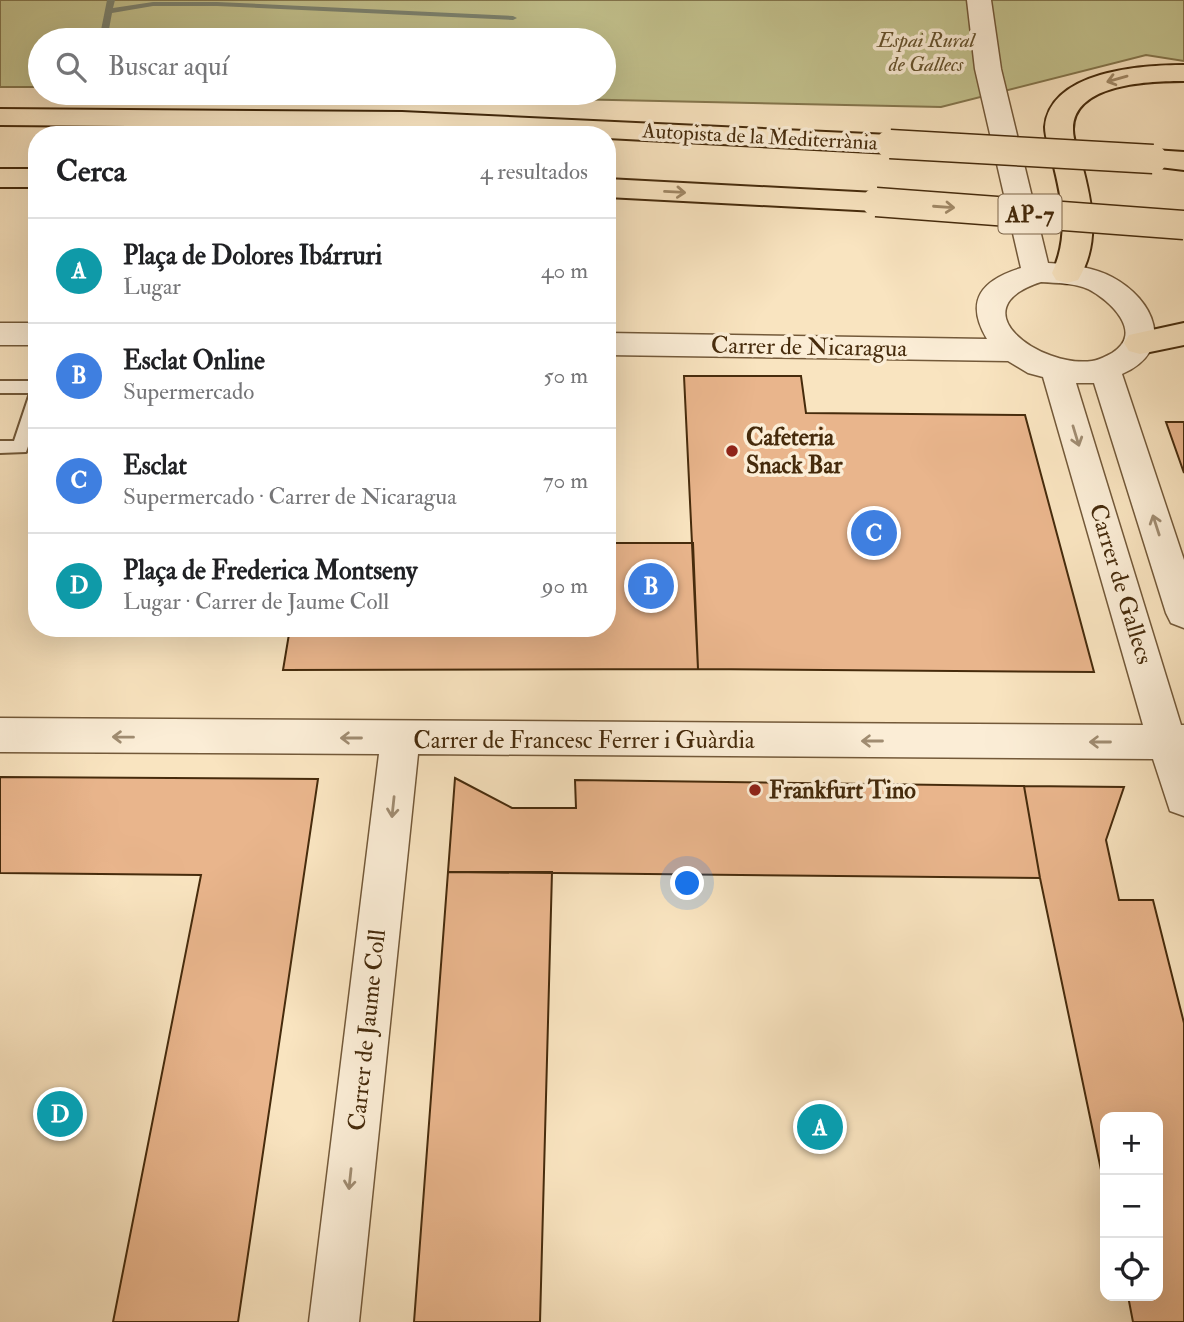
<!DOCTYPE html>
<html lang="es">
<head>
<meta charset="utf-8">
<style>
  body { margin:0; font-family:"IM FELL Double Pica",serif; background:#f2f2f2; color:#202124 }
  .controls { position:absolute; right:21px; bottom:21px; display:grid; overflow:hidden; border-radius:14px; box-shadow:0 7px 28px #0002 }
  .controls button { width:63px; height:63px; display:grid; place-items:center; padding:0; border:0; border-bottom:2px solid #e0e0e0; background:#fff; color:#202124; font:35px sans-serif }
  .you { position:absolute; left:688px; top:884px; width:24px; height:24px; margin:-18px; border:5px solid #fff; border-radius:50%; background:#1a73e8; box-shadow:0 0 0 10px #1a73e833 }
  .badge { display:grid; place-items:center; width:46px; height:46px; border-radius:50%; background:#8f2418; color:#fff; font-size:23px; font-weight:700 }
  .pin { position:absolute; translate:-50% -50%; border:4px solid #fff; box-shadow:0 2px 7px #0006 }
  .list { margin:0; padding:0; list-style:none }
  h2 { display:flex; justify-content:space-between; align-items:center; height:91px; margin:0; padding:0 28px; font-size:30px }
  h2 small { font-size:23px; font-weight:400; color:#757577 }
  .list li { display:grid; grid-template-columns:46px 1fr auto; gap:21px; align-items:center; box-sizing:border-box; height:105px; padding:0 28px; border-top:2px solid #e0e0e0 }
  .list b { display:block; font-size:26px; white-space:nowrap }
  .list p { margin:0; font-size:23px; white-space:nowrap; color:#757577 }
  .list em { font-size:23px; font-style:normal; color:#757577 }
  .icon { flex:none; width:38px; height:38px; fill:none; stroke:currentColor; stroke-width:2; stroke-linecap:round; stroke-linejoin:round }
  .map { position:relative; flex:none; width:1184px; height:1322px; overflow:hidden }
  .search { position:absolute; background:#fff; box-shadow:0 7px 28px #0002; left:28px; top:28px; width:588px; height:77px; display:flex; align-items:center; gap:18px; box-sizing:border-box; padding:0 24px; border-radius:38px; color:#757577; font-size:26px }
  .panel { position:absolute; background:#fff; box-shadow:0 7px 28px #0002; left:28px; top:126px; width:588px; height:511px; border-radius:28px }
  .map>svg:first-child { display:block }
</style>
</head>
<body>
<div class="map">
<svg width="1184" height="1322" viewBox="0 0 1184 1322">
  <rect width="100%" height="100%" fill="#f9e4c0"/>
  <filter id="stains"><feTurbulence type="fractalNoise" baseFrequency=".00286" numOctaves="4"/><feColorMatrix values="0 0 0 0 .2 0 0 0 0 .09 0 0 0 0 .02 0 0 0 .5 -.17"/></filter>
  <radialGradient id="worn" r=".72"><stop offset=".6" stop-color="#630" stop-opacity="0"/><stop offset="1" stop-color="#630" stop-opacity=".3"/></radialGradient>
  <path fill="#c3c28e" stroke="#84764d" stroke-width="2" d="M0,0h1184v61l-38,-6 -205,52 -650,-14h313v-53h-564v47h-40z"/>
  <g fill="none" stroke-linecap="round" stroke-linejoin="round">
    <path fill="#7b8371" fill-rule="evenodd" d="M107,0h8l-2,8 40,-6h64l296,14 4,2 -4,2 -296,-14h-64l-41,7 -5,27h-8z"/>
  </g>
  <path fill="#e9b58c" stroke="#462b0c" stroke-width="2" d="M684,376h117l5,37 219,2 69,257 -396,-3z
    M1166,422h18v51z
    M607,543h86l5,126 -415,1 7,-42h317z
    M0,777l318,2 -80,543h-125l88,-447 -201,-2z
    M455,778l57,30h64l-1,-28 449,6 16,92 -592,-6z
    M1024,786l100,1 -18,53 13,60h34l31,123v299h-51l-5,-26h30v-179h-53v72l-65,-311z
    M448,872h104l-12,450h-126z"/>
  <g fill="none" stroke-linecap="round" stroke-linejoin="round">
    <g stroke="#735939" stroke-width="4">
      <path id="lane" d="M0,381h37v40l-11,31 -26,1v-12h14l16,-48h-30z"/>
    </g>
    <g stroke="#735939" stroke-width="3">
      <path id="street" d="M967,0h24l10,69 47,194c21,1 45,4 64,14 42,22 65,73 10,97l62,186v68l-13,-5 -5,-10 -72,-230h-18l105,342h3v91l-14,-5 -17,-52 -735,-5 -59,568h-50l70,-568 -379,-2v-34l1143,7 -100,-348 -15,-4 -20,-12 -401,-6v-22l380,6c-23,-39 -5,-59 34,-71l-46,-199zM1041,282c16,1 33,1 47,7 22,11 57,44 24,64 -6,3 -12,7 -20,8 -51,7 -135,-52 -51,-79z
        M0,323h37v22h-37z"/>
    </g>
    <g stroke="#462b0c" stroke-width="4">
      <path id="highway" d="M1184,65v16c-33,0 -112,2 -111,49 0,10 5,21 8,31 11,41 20,81 -3,119l-11,3 -11,-3 -4,-7c18,-38 10,-75 0,-114 -2,-10 -7,-21 -7,-32 5,-56 96,-62 139,-62z
        M0,109l402,3 488,23 10,3 4,6 -4,6 -10,3 -283,-15v-3h-74l-131,-7 -402,-3z
        M1153,150l31,2v18l-41,-5 -4,-6 4,-6z
        M0,169h37v18h-37z
        M607,179l269,14 10,2 5,7 -5,7 -10,2 -269,-14z
        M1184,323v22l-44,9 -11,-3 -5,-8 5,-8z"/>
    </g>
    <use href="#lane" fill="#fbedd6" fill-rule="evenodd"/>
    <use href="#street" fill="#fbedd6" fill-rule="evenodd"/>
    <use href="#highway" fill="#f9e4c0" fill-rule="evenodd"/>
    <g stroke="#462b0c" stroke-width="31" stroke-linecap="butt">
      <path id="highway-bridge" d="M890,144l263,15
        M876,202l308,23"/>
    </g>
    <use href="#highway-bridge" stroke="#f9e4c0" stroke-width="28"/>
  </g>
  <defs><path id="oneway-shaft" d="M-6 0H5M1.5-3L5.5 0L1.5 3" fill="none" stroke-width="1.6" stroke-linecap="round" stroke-linejoin="round" transform="scale(1.75)"/></defs>
  <g stroke="#a08866">
    <use href="#oneway-shaft" transform="translate(1117 79) rotate(164)"/>
    <use href="#oneway-shaft" transform="translate(675 192) rotate(3)"/>
    <use href="#oneway-shaft" transform="translate(944 207) rotate(4)"/>
  </g>
  <g stroke="#a08c71">
    <use href="#oneway-shaft" transform="translate(1076 436) rotate(73)"/>
    <use href="#oneway-shaft" transform="translate(1156 525) rotate(-108)"/>
    <use href="#oneway-shaft" transform="translate(123 737) rotate(-179)"/>
    <use href="#oneway-shaft" transform="translate(351 738) rotate(-180)"/>
    <use href="#oneway-shaft" transform="translate(872 741) rotate(-180)"/>
    <use href="#oneway-shaft" transform="translate(1100 742) rotate(-180)"/>
    <use href="#oneway-shaft" transform="translate(393 807) rotate(96)"/>
    <use href="#oneway-shaft" transform="translate(350 1179) rotate(96)"/>
  </g>
  <g fill="#8f2418" stroke="#fbedd6" stroke-width="2.5">
    <circle cx="732" cy="451" r="7"/>
    <circle cx="755" cy="790" r="7"/>
  </g>
  <g text-anchor="middle" dominant-baseline="central" stroke-width="7" stroke-linejoin="round" paint-order="stroke">
    <g font-size="21" font-style="italic" fill="#65512c" stroke="#fbedd6">
      <text x="926" y="40">Espai Rural<tspan x="926" dy="24">de Gallecs</tspan></text>
    </g>
    <g font-size="21" fill="#462b0c" stroke="#fbedd6">
      <text transform="translate(760 137) rotate(3)">Autopista de la Mediterrània</text>
    </g>
    <rect fill="#fbedd6" stroke="#7c6549" stroke-width="2" x="998.5" y="194.5" width="63" height="39" rx="5"/>
    <g font-size="23" font-weight="bold" fill="#462b0c">
      <text x="1030" y="214">AP-7</text>
    </g>
    <g font-size="24" fill="#462b0c" stroke="#fbedd6">
      <text transform="translate(809 347) rotate(1)">Carrer de Nicaragua</text>
      <text transform="translate(1121 584) rotate(73)">Carrer de Gallecs</text>
      <text x="584" y="740">Carrer de Francesc Ferrer i Guàrdia</text>
      <text transform="translate(367 1030) rotate(-84)">Carrer de Jaume Coll</text>
    </g>
    <g font-size="24" font-weight="bold" fill="#462b0c" stroke="#fbedd6" text-anchor="start">
      <text x="746" y="437">Cafeteria<tspan x="746" dy="28">Snack Bar</tspan></text>
      <text x="769" y="790">Frankfurt Tino</text>
    </g>
  </g>
  <rect width="100%" height="100%" filter="url(#stains)"/>
  <rect width="100%" height="100%" fill="url(#worn)"/>
</svg>
<div class="controls">
<button>+</button>
<button>−</button>
<button><svg class="icon" aria-label="locate" viewBox="0 0 24 24"><circle cx="12" cy="12" r="6"/><path d="M12 2v4M12 18v4M2 12h4M18 12h4"/></svg></button>
</div>
<div class="you"></div>
<div class="pin badge" style="left:820px;top:1127px;background:#0f9aa8">A</div>
<div class="pin badge" style="left:651px;top:586px;background:#3f7fe0">B</div>
<div class="pin badge" style="left:874px;top:533px;background:#3f7fe0">C</div>
<div class="pin badge" style="left:60px;top:1114px;background:#0f9aa8">D</div>
<div class="search"><svg class="icon" aria-label="search" viewBox="0 0 24 24"><circle cx="10" cy="10" r="6"/><path d="M15 15l6 6"/></svg>Buscar aquí</div>
<section class="panel">
<h2>Cerca<small>4 resultados</small></h2>
<ul class="list">
<li><span class="badge" style="background:#0f9aa8">A</span><div><b>Plaça de Dolores Ibárruri</b><p>Lugar</p></div><em>40 m</em></li>
<li><span class="badge" style="background:#3f7fe0">B</span><div><b>Esclat Online</b><p>Supermercado</p></div><em>50 m</em></li>
<li><span class="badge" style="background:#3f7fe0">C</span><div><b>Esclat</b><p>Supermercado · Carrer de Nicaragua</p></div><em>70 m</em></li>
<li><span class="badge" style="background:#0f9aa8">D</span><div><b>Plaça de Frederica Montseny</b><p>Lugar · Carrer de Jaume Coll</p></div><em>90 m</em></li>
</ul>
</section>
</div>
</body>
</html>
